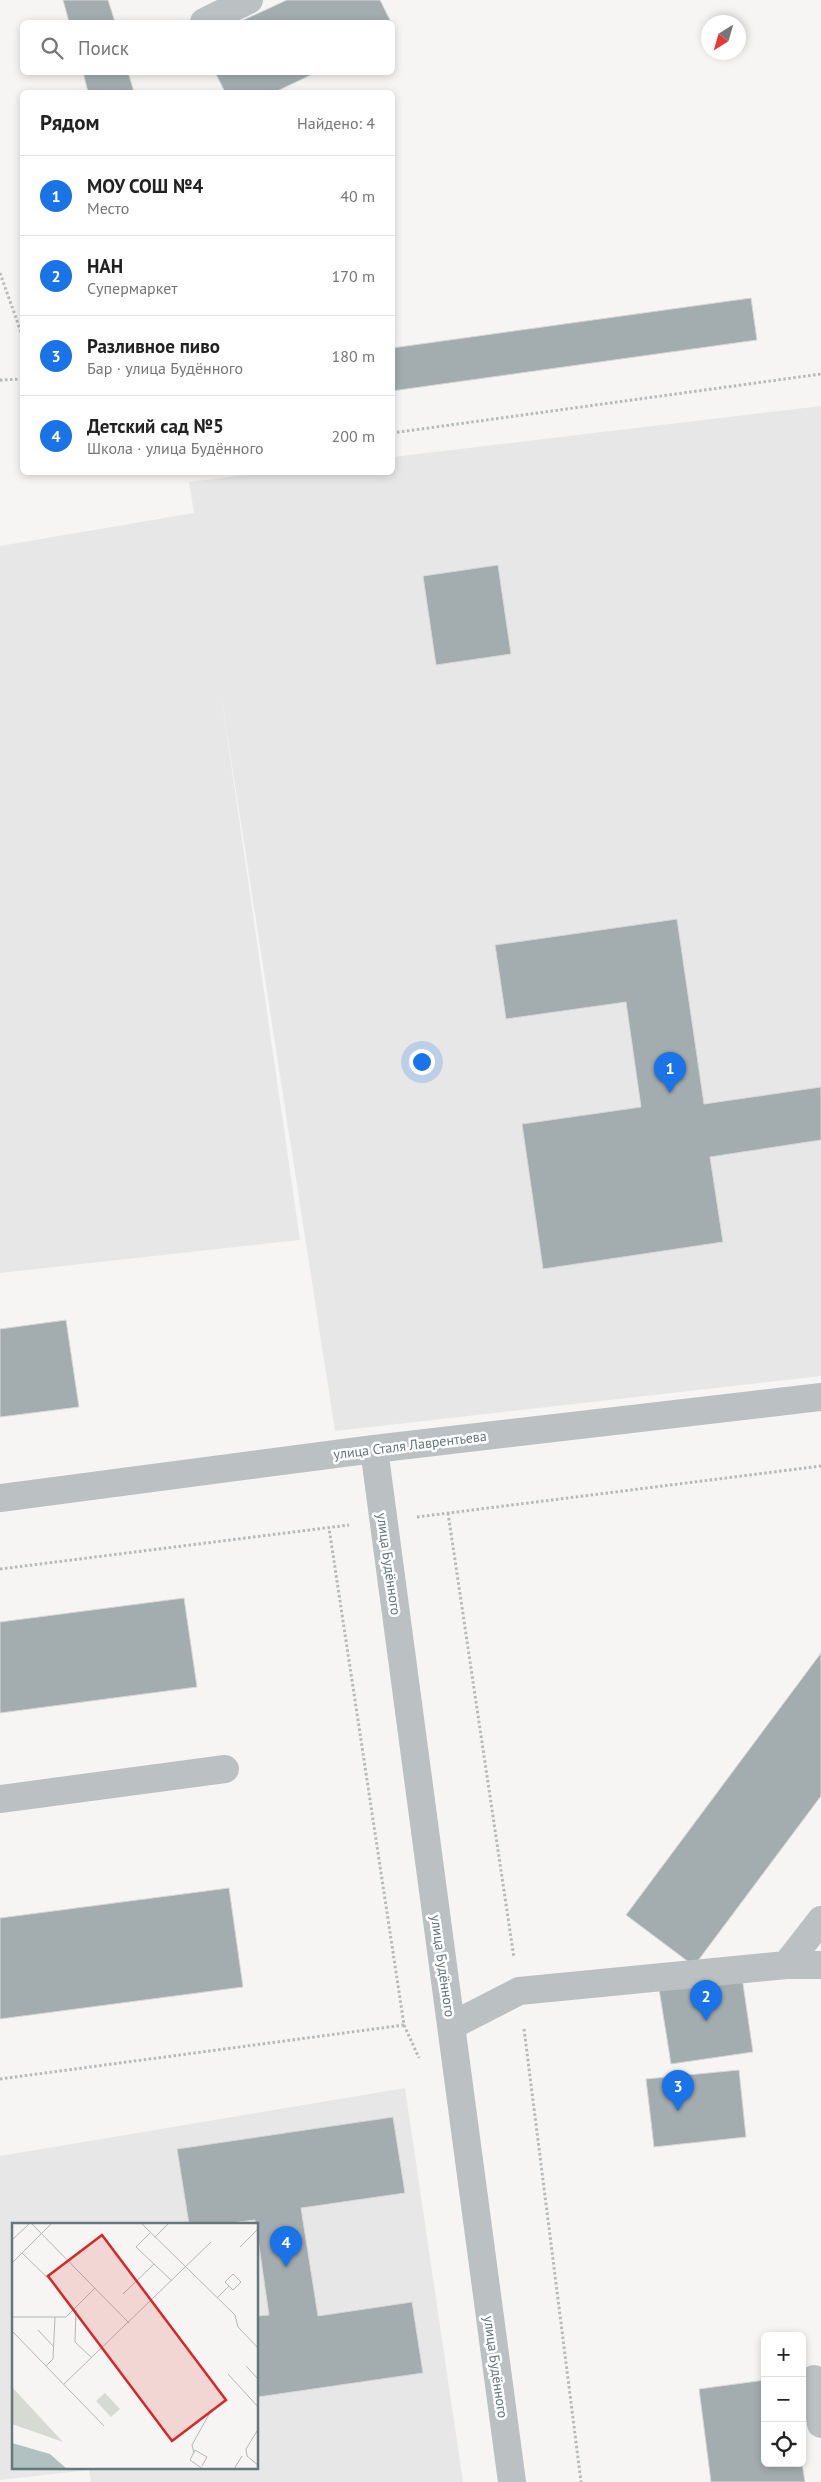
<!DOCTYPE html>
<html lang="ru">
<head>
<meta charset="utf-8">
<style>
  body { margin:0; font-family:"PT Sans",sans-serif; background:#f2f2f2; color:#222 }
  .controls { position:absolute; right:15px; bottom:15px; display:grid; overflow:hidden; border-radius:8px; box-shadow:0 2px 8px #0003 }
  .controls button { width:45px; height:45px; display:grid; place-items:center; padding:0; border:0; border-bottom:1px solid #e0e0e0; background:#fff; color:#222; font:25px sans-serif }
  .compass { position:absolute; left:701px; top:15px; width:45px; height:45px; border-radius:50%; background:#fff; box-shadow:0 2px 8px #0003; rotate:217deg }
  .you { position:absolute; left:421px; top:1061px; width:18px; height:18px; margin:-12px; border:4px solid #fff; border-radius:50%; background:#1a73e8; box-shadow:0 0 0 8px #1a73e833 }
  .badge { display:grid; place-items:center; width:32px; height:32px; border-radius:50%; background:#1a73e8; color:#fff; font-size:16px; font-weight:700 }
  .pin { position:absolute; translate:-50% -41px; filter:drop-shadow(0 1px 2px #0008) }
  .pin::after { content:''; position:absolute; top:26px; width:18px; height:15px; background:inherit; clip-path:polygon(0 0,100% 0,50% 100%) }
  .list { margin:0; padding:0; list-style:none }
  h2 { display:flex; justify-content:space-between; align-items:center; height:65px; margin:0; padding:0 20px; font-size:21px }
  h2 small { font-size:16px; font-weight:400; color:#767676 }
  .list li { display:grid; grid-template-columns:32px 1fr auto; gap:15px; align-items:center; box-sizing:border-box; height:80px; padding:0 20px; border-top:1px solid #e0e0e0 }
  .list b { display:block; font-size:19px; white-space:nowrap }
  .list p { margin:0; font-size:16px; white-space:nowrap; color:#767676 }
  .list em { font-size:16px; font-style:normal; color:#767676 }
  .icon { flex:none; width:28px; height:28px; fill:none; stroke:currentColor; stroke-width:2; stroke-linecap:round; stroke-linejoin:round }
  .map { position:relative; flex:none; width:821px; height:2482px; overflow:hidden }
  .search { position:absolute; background:#fff; box-shadow:0 2px 8px #0003; left:20px; top:20px; width:375px; height:55px; display:flex; align-items:center; gap:12px; box-sizing:border-box; padding:0 18px; border-radius:8px; color:#767676; font-size:19px }
  .panel { position:absolute; background:#fff; box-shadow:0 2px 8px #0003; left:20px; top:90px; width:375px; height:385px; border-radius:8px }
  .map>svg:first-child { display:block }
</style>
</head>
<body>
<div class="map">
<svg width="821" height="2482" viewBox="0 0 821 2482">
  <rect width="100%" height="100%" fill="#f6f5f3"/>
  <path fill="#e7e7e7" fill-rule="evenodd" d="M821,406v970l-486,55 -114,-737 79,546 -300,33v-727l194,-33 -5,-31 78,-10h125l1,-15z
    M405,2088l58,394h-372l-2,-12 -89,10v-324zM14,2224h244v244h-244z"/>
  <path fill="#a3adb0" stroke="#d8d7d6" d="M63,0h45l7,22h-46z
    M287,0h93l11,22h-152z
    M83,72h45l6,20h-46z
    M215,72h102l-42,20h-50z
    M751,298l6,42 -365,51v-43z
    M498,565l13,89 -75,11 -13,-89z
    M677,919l27,185 117,-17v53l-111,17 13,85 -180,27 -21,-145 119,-17 -15,-105 -120,17 -11,-74z
    M66,1320l13,87 -79,10v-88z
    M184,1598l13,89 -197,26v-91z
    M821,1653v143l-127,170 -68,-51z
    M229,1888l14,99 -243,32v-101z
    M742,1977l11,75 -82,12 -12,-75z
    M739,2070l7,67 -92,10 -8,-68z
    M393,2117l12,76 -104,15 17,108 94,-14 11,71 -165,24v-81l11,-1 -11,-76v-15h-3v-4l-32,4h-34l-12,-75z
    M765,2380v83h37l3,19h-94l-12,-93z"/>
  <g fill="none" stroke-linecap="round" stroke-linejoin="round">
    <path stroke="#b6babc" stroke-width="3" stroke-dasharray="2.5 2.5" stroke-linecap="butt" d="M0,273l22,62
      M0,380l22,-1
      M392,433l429,-59
      M448,1513l66,445
      M417,1517l404,-51
      M0,1569l349,-44
      M404,2025l15,33
      M524,2029l57,453
      M0,2079l404,-54 -75,-497"/>
    <path stroke="#bbc1c3" stroke-width="28" d="M204,22l45,-22
      M374,1449l138,1033
      M0,1498l374,-49 447,-52
      M0,1799l225,-30
      M786,1965l35,-45
      M451,2026l68,-35 267,-26h35
      M814,2379l7,45"/>
  </g>
  <g text-anchor="middle" dominant-baseline="central" stroke-width="5" stroke-linejoin="round" paint-order="stroke">
    <g font-size="14" fill="#64777b" stroke="#fff">
      <text transform="translate(410 1445) rotate(-7)">улица Сталя Лаврентьева</text>
      <text transform="translate(389 1564) rotate(82)">улица Будённого</text>
      <text transform="translate(443 1966) rotate(82)">улица Будённого</text>
      <text transform="translate(496 2367) rotate(82)">улица Будённого</text>
    </g>
  </g>
  <g transform="translate(12 2223)">
    <rect width="246" height="246" fill="#f6f5f3"/>
    <path d="M0,164l51,55 -51,-18zM93,170l15,16 -9,8 -15,-16z" fill="#d7dad3"/>
    <path d="M0,220l38,11 17,15h-55z" fill="#b1c1c1"/>
    <path fill="none" stroke="#afb8b8" stroke-width="1" d="M19,0l98,100M129,0l94,92 3,12 21,22M138,10l-14,14 36,34M143,14l14,-14M0,17l18,-17M228,24l19,-19M10,30l31,30M0,40l40,-40M111,71l31,-30M205,75l12,-12 4,4 8,-8 -8,-8 -8,8 4,4M64,87l-1,32 17,16M0,94h54l29,-29M26,107l15,16M0,108l92,95M34,143l7,-7 2,-42M234,143l13,14M216,151l31,34M52,161l147,-142M247,205l-13,21 1,7 12,10M182,230l-2,-8 20,-36M190,243l5,-9 -12,-7 -5,10 13,9M222,246l8,-13"/>
    <path fill="#d62828" fill-opacity="0.15" stroke="#d62828" stroke-width="2.5" d="M90,12l124,165 -54,41 -124,-165z"/>
    <rect width="246" height="246" fill="none" stroke="#64777b" stroke-width="2.5"/>
  </g>
</svg>
<div class="controls">
<button>+</button>
<button>−</button>
<button><svg class="icon" aria-label="locate" viewBox="0 0 24 24"><circle cx="12" cy="12" r="6"/><path d="M12 2v4M12 18v4M2 12h4M18 12h4"/></svg></button>
</div>
<svg class="compass" viewBox="-18 -18 36 36"><path d="M0-13l5 13h-10z" fill="#e53935"/><path d="M0 13l5-13h-10z" fill="#767676"/></svg>
<div class="you"></div>
<div class="pin badge" style="left:670px;top:1093px">1</div>
<div class="pin badge" style="left:706px;top:2021px">2</div>
<div class="pin badge" style="left:678px;top:2111px">3</div>
<div class="pin badge" style="left:286px;top:2267px">4</div>
<div class="search"><svg class="icon" aria-label="search" viewBox="0 0 24 24"><circle cx="10" cy="10" r="6"/><path d="M15 15l6 6"/></svg>Поиск</div>
<section class="panel">
<h2>Рядом<small>Найдено: 4</small></h2>
<ul class="list">
<li><span class="badge">1</span><div><b>МОУ СОШ №4</b><p>Место</p></div><em>40 m</em></li>
<li><span class="badge">2</span><div><b>НАН</b><p>Супермаркет</p></div><em>170 m</em></li>
<li><span class="badge">3</span><div><b>Разливное пиво</b><p>Бар · улица Будённого</p></div><em>180 m</em></li>
<li><span class="badge">4</span><div><b>Детский сад №5</b><p>Школа · улица Будённого</p></div><em>200 m</em></li>
</ul>
</section>
</div>
</body>
</html>
